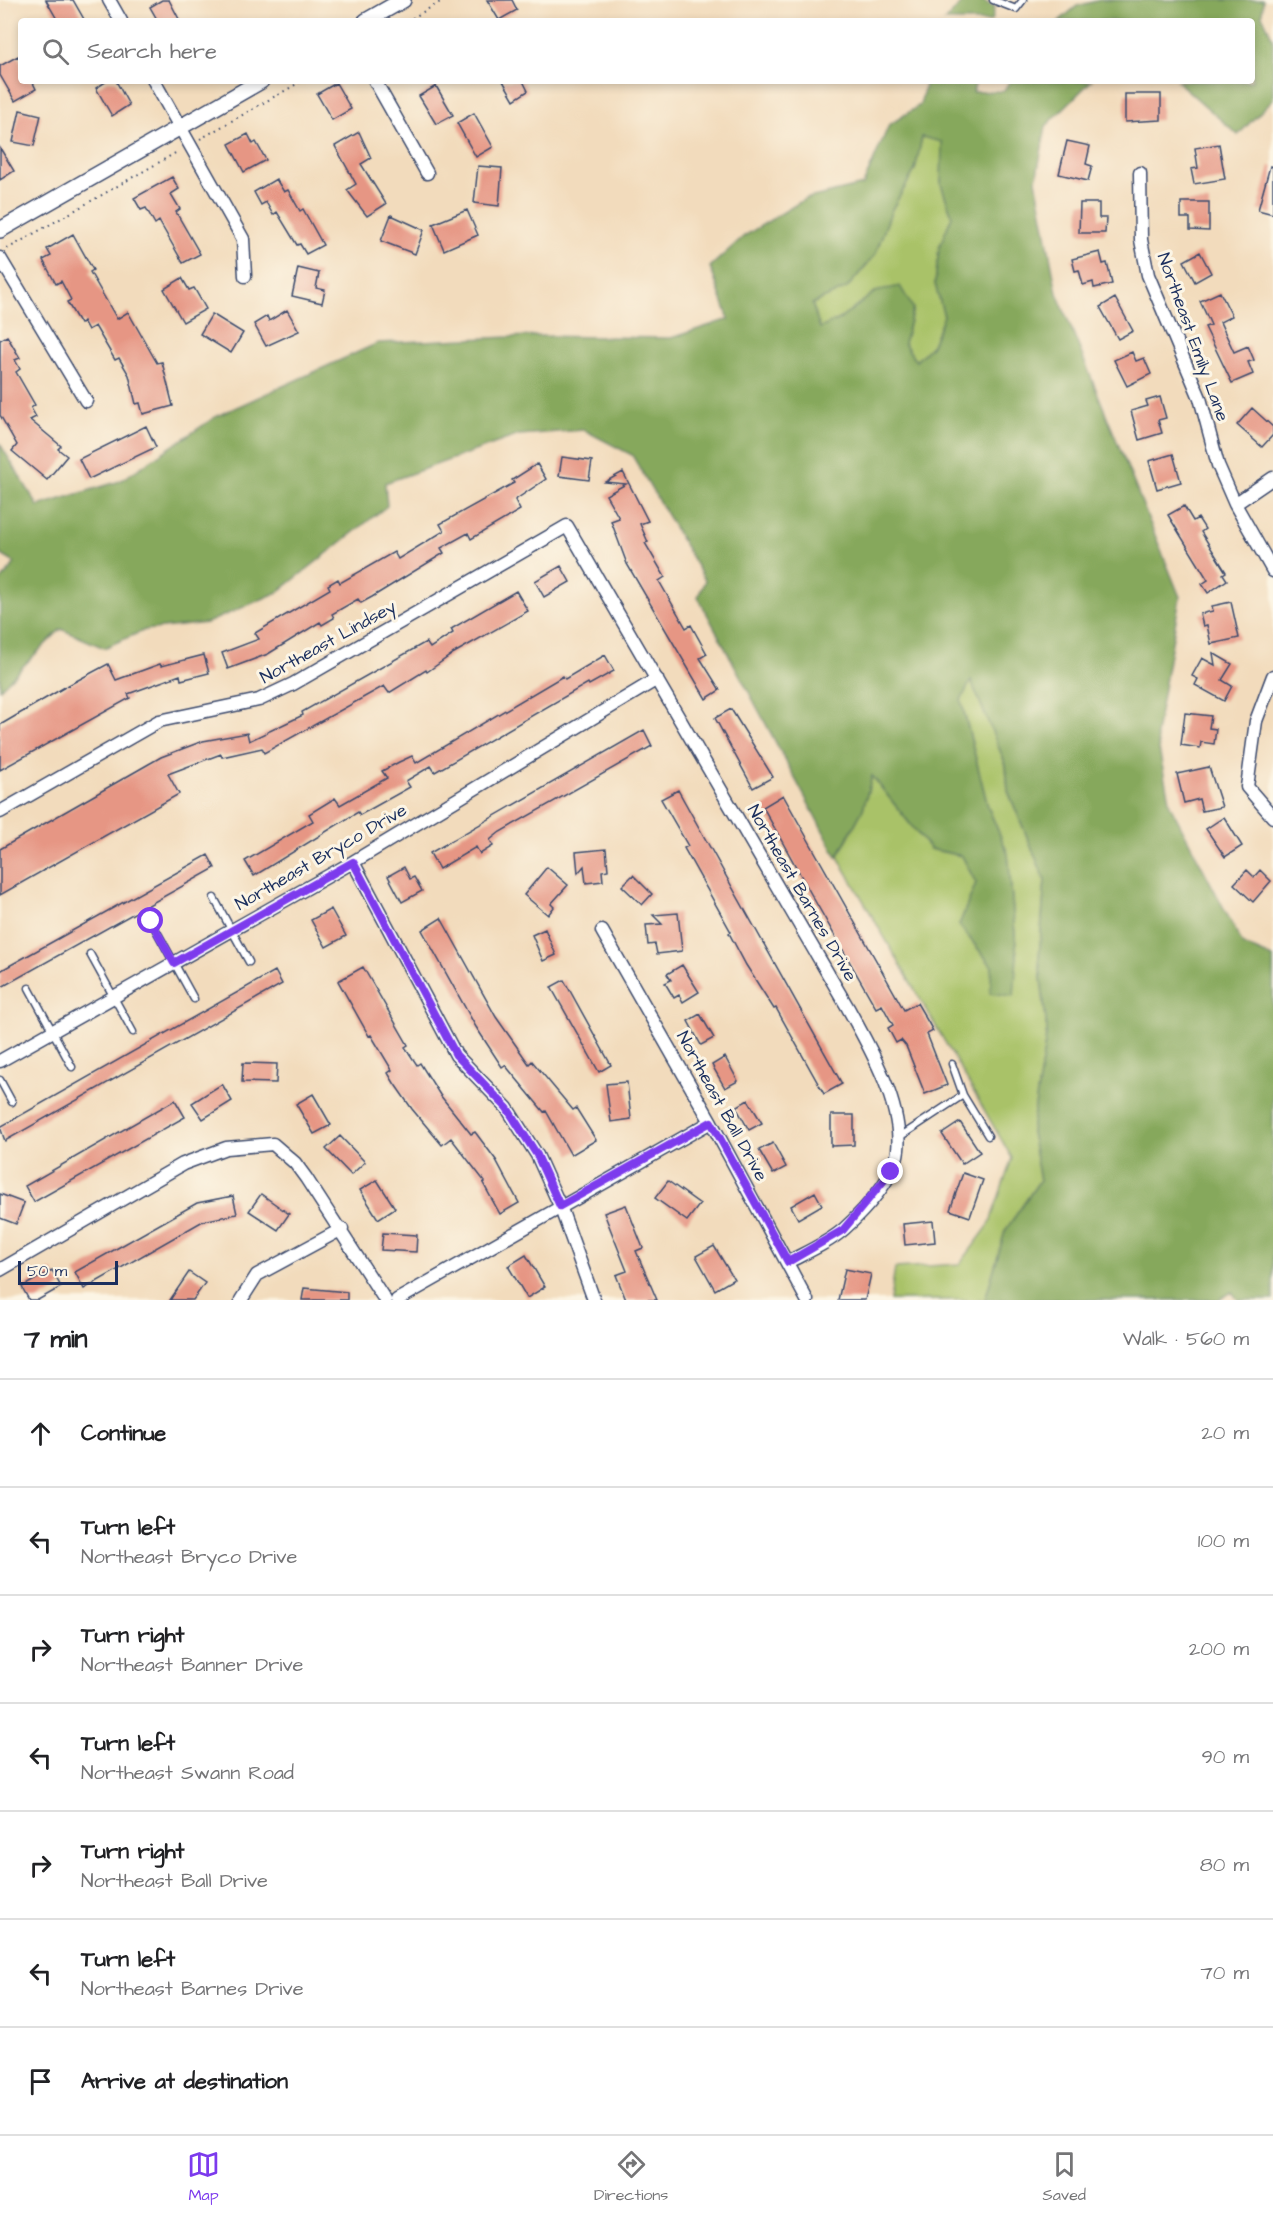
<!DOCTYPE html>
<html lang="en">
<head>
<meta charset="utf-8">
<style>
  body { margin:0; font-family:"Architects Daughter",sans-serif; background:#f2f2f2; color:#202124 }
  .scale { position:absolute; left:18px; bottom:15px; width:100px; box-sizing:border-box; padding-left:6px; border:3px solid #1b2f5e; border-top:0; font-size:16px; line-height:21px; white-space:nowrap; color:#1b2f5e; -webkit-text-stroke:4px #fcf5e5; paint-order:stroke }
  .stop { position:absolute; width:18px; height:18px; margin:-14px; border:4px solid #7c3aed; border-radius:50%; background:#fff }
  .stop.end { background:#7c3aed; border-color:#fff; box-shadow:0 2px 6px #0008 }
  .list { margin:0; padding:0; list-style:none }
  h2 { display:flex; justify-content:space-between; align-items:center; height:78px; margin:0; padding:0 24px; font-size:26px }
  h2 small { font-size:20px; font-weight:400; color:#757577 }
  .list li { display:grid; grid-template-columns:39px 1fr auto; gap:18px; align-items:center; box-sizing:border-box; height:108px; padding:0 24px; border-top:2px solid #e0e0e0 }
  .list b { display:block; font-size:22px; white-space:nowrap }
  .list p { margin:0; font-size:20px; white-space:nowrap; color:#757577 }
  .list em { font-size:20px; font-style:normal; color:#757577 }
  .icon { flex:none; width:33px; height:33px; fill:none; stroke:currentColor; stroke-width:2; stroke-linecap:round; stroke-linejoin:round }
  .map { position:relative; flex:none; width:1273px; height:1300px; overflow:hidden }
  .search { position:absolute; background:#fff; box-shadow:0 3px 9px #0003; left:18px; right:18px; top:18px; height:66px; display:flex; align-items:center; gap:15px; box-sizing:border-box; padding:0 21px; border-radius:6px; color:#757577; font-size:22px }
  .sheet { height:834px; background:#fff }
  nav { display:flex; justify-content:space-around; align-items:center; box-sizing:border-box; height:84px; border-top:2px solid #e0e0e0; background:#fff; font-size:16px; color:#757577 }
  nav a { display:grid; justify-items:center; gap:3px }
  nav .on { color:#7c3aed }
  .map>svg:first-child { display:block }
</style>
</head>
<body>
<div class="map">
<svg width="1273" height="1300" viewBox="0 0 1273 1300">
  <rect width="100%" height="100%" fill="#fcf5e5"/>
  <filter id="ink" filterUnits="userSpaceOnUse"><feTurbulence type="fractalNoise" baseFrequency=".0167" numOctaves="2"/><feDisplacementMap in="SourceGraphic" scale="12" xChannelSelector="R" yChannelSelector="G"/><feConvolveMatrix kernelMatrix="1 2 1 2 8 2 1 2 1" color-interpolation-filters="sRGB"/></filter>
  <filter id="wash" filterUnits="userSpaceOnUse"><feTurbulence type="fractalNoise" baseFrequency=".008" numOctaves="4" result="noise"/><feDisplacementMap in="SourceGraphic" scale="24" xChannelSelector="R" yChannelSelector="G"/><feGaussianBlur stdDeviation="1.35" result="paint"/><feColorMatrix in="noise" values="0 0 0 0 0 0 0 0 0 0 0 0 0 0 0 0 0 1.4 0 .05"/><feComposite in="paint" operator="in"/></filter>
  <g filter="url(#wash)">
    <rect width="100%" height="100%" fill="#f2dbbc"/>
    <path fill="#a9c268" stroke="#627863" stroke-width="1.5" d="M922,136l21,5 -2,43 11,32 -13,32 -4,36 9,32 -12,29 -16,16 -12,-18 9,-34 -38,-17 -35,27 -20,10 -8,-26 35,-15 28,-33 17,-46 23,-39z
      M971,680l35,85 2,26 37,89 -6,79 8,71 -16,102 9,48 -35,51 -20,69h-95l5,-32 65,-4 29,-39 23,-67 -174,-301 25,-48 9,-33 58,73 32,7 14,27 -17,42 33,41 25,-9 -9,-103 -20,-47 -27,-107z"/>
    <path fill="#86a85c" stroke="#506c5d" stroke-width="1.5" fill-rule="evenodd" d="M964,0h17l14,7 -3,14h-47z
      M1100,0h163l-1,15 11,24v60l-35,36 -61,-54h75v-60h-193l18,-15z
      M926,81h50l-3,11 31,-1 6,-10h81l-45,45 -10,54 21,113 123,304 -24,137 14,71 73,140 30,13v342h-35l-6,-8 -13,8h-234l20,-69 35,-51 -9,-48 16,-102 -8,-71 6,-79 -37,-89 -2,-26 -35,-84 -10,19 27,107 20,47 9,103 -3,39 -24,-3 2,-27 -33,-41 17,-42 -14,-27 -32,-7 -58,-73 -9,33 -26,48 -139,-260 7,-17 -73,-125 -48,-25 -65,5 -134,48 2,23 -109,86 -71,31 -62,7 -41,18 -43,-19 -61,60v-107l15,-19 -15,-9v-110l38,62 82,-25 97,-65 161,-73 154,-7 139,2 58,-19 -19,-52 34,-31 61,-37 58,-14 26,-60 31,-20zM922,137l20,5 -1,42 11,32 -13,32 -4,36 9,32 -12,29 -16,16 -12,-18 9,-35 -13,-22 -25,6 -35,27 -20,9 -8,-24 35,-16 28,-33 17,-46 23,-39z"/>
    <g id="blocks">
      <path fill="#e69684" d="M46,0h27l12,21h-27z
        M162,0h7l11,21h-22l-8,-14z
        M487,0h25l5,10 -18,10z
        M18,56l3,6v19h11l4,8 -21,12 -15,-26v-9z
        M107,81h9l13,24 -17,11 -16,-28z
        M503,81h20l5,10 -14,9z
        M336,83l15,26 -19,11 -15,-26z
        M436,86l17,29 -17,9 -17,-28z
        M1125,94h36v26l-36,2z
        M20,110l21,5 -7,31 -21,-4z
        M474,113l19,34 -17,10 -19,-34z
        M359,132l12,26 -10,6 25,40 -19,12 -20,-26 9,-6 -21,-38z
        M248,134l5,10 3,-2 10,18 -22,12 -15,-28z
        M1067,141l23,5 -4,18 6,2 -4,15 -29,-7z
        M1219,144l6,35 -31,5 -3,-15 7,-1 -3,-20z
        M0,148l14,23 -14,9z
        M478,166l24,2 -3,38 -25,-3z
        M1270,166l3,1v47l-15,-4z
        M172,177l7,12 -8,5 9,15 -4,3 24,42 -17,9 -24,-42 -4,3 -9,-16 -5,2 -7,-12z
        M276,179l8,13 4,-2 12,21 3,-2 20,36 -17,9 -6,-10 -3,1 -20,-33 -4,3 -7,-13 -5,3 -7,-13z
        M1181,202h28v29l-19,-1v-12h-9z
        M1080,203h19v15h7l-1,15h-26z
        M467,210l11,25 -34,15 -11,-26z
        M391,215l33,15 -9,24 -34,-13z
        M73,234l20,36 -3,2 27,47 11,-7 29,51 5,-1 11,44 -30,8 -3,-11 -4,1 -7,-29 -10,-17 -4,2 -20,-34 -7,4 -5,-9 -3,3 -13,-22 4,-2 -10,-19 -5,3 -13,-24 8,-4 -4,-7z
        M1100,252l3,12 4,-1 5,21 -18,4 -1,-6 -10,3 -4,-15 -4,1 -3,-12z
        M1200,252l11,21 -16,9 -11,-21z
        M298,268l21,5 -3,15 9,2 -3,13 -30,-7z
        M182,278l7,12 5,-2 12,21 -23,13 -19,-33z
        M1220,292l12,24 -12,6 14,30 14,-6 6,14 -6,2 5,12 -21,9 -27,-56 6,-2 -11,-24z
        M1115,298l18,33 -15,8 -18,-32z
        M287,310l12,21 -33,15 -12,-22 13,-8 2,5z
        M212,314l31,19 -12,20 -31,-19z
        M7,336l13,22 -5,2 5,9 -4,3 19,33 -4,3 5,9 -6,3 31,26 -3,3 9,7 -20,24 -35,-29 5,-6 -17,-30v-75z
        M1132,352l4,9 8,-3 7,16 -24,12 -13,-26z
        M1160,397l6,21 -8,2 4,13 -23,7 -8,-29 17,-5 -2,-5z
        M1252,408l21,19v8l-11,12 -25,-22z
        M146,426l10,21 -67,32 -10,-20z
        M1173,454l8,28 -24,7 -8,-28z
        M562,457l30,4 -3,19 -30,-4z
        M537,464l9,15 -31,21 5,10 -49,29 -3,-6 -27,15 3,5 -72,44 -11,6 -3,-4 -26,15 2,4 -12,7 -2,-3 -52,32 -40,15 -6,-16 37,-14 -4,-6 75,-44 -2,-4 10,-6 2,4 54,-31 4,7 46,-28 -4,-7 74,-41 -2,-3z
        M623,472l25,49 -8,3 8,18 -3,1 20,34 -6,4 27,47 5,-3 16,29 -7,4 20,32 -14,9 -79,-135 -16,-43 8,-3 -13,-23 20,-11 -21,-2z
        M1184,506l9,15 5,-3 7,11 -4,3 25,40 -3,2 4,6 -19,13 -6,-9 6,-4 -40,-65z
        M561,566l9,16 -26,15 -9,-16z
        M516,591l12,20 -74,42 -27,19 -1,-2 -37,23 -5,-7 -120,67 -2,-5 -40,9 -1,-3 -53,20 11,20 -179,101v-46l161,-92 42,-16 44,-8 2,8 54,-26 -1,-3 124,-70 4,6 23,-15 -2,-4z
        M1231,602l8,36 -28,6 -4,-19 -4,1 -3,-12 13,-3 -1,-5z
        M1213,653l19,11 -10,16 10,6 -8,15 -29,-16 3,-6 -6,-3 10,-18 13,7z
        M204,655l5,18 -28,7 -1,-5 -52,19 2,4 -130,72v-45l65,-38 43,-23 8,16 44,-16 1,2z
        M605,655l9,16 -25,14 -1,-2 -153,89 -4,-6 -25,15 4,6 -50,28 -2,-3 -104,64 -9,-15 68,-40 -4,-7 26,-16 5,7 47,-27 -5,-7 17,-9 13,-6 4,7 147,-87 2,3z
        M731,709l42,68 -20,11 -38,-70z
        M1185,713l26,3 -2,12 7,1 -2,15 -13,-2 -1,6 -19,-3z
        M644,730l8,16 -152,86 -10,8 3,6 -13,8 -4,-7 -37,22 -9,-16z
        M1209,767l13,40 -20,4 -3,-12 -15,4 -7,-29z
        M678,790l164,294 -18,10 -48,-86 -2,1 -28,-44 -17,-32 2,-1 -47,-84 4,-2 -27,-47z
        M783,795l121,215 13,-7 11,19 5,9 -6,3 20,51 -22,9 -19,-48 -5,-6 -5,3 -8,-15 5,-3 -11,-20 -6,3 -65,-114 -48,-87z
        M1224,817l18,29 -17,11 -19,-28z
        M606,849l2,21 -6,1 1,10 -17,2 -2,-17 -6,7 -2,-21z
        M208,855l7,13 -215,120v-17z
        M404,867l6,12 4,-2 8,14 -20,11 -14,-26z
        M547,867l21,18 -17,19 3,3 -6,8 -24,-20z
        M1247,870l7,7 6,-7 11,11 -18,21 -19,-18z
        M633,875l19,19 -10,11 -20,-19z
        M331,909l15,27 -20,11 -15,-27z
        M678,913l4,38 -25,3 -2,-10 -7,1 -2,-20 16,-1 -9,-9z
        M441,918l55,99 33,47 3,-3 41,49 3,-2 20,32 -25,15 -25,-44 -2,1 -39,-47 -3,2 -26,-40 -54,-97z
        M545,929l11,26 -13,6 -11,-26z
        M682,965l17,27 -16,10 -4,-7 -5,3 -9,-15 6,-3 -4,-6z
        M363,967l45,78 -3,2 12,18 3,-2 20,32 31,39 4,-2 21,28 23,43 -19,11 -17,-31 2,-1 -34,-44 -9,7 -30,-36 -18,-26 -6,-10 4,-3 -21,-35 -2,1 -31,-55z
        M275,971l7,13 -277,157 -5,-14z
        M564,980l47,85 -12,7 -48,-85z
        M700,1014l14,24 -13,7 -13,-24z
        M725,1057l13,24 -13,7 -13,-23z
        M243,1063l34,1 -1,19 -34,-1z
        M627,1082l4,37 -20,3 -5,-38z
        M222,1084l10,17 -29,18 -11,-16z
        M313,1094l18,31 -17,9 -18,-30z
        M175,1100l10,17 -151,85 -9,-16z
        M748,1100l14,23 -13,7 -13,-23z
        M831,1115h23v30l-23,1z
        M960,1122l20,30 -18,12 -20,-30z
        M340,1136l25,26 -14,13 -25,-26z
        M773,1143l13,24 -13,7 -14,-24z
        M963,1173l20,7 -13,37 -20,-7z
        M377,1180l18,28 -17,11 -18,-29z
        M668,1181l32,23 -13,17 -32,-23z
        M815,1192l7,13 -24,14 -7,-13z
        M0,1194l24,9 -8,21 -16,-6z
        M261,1194l28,20 -11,16 -29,-19z
        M233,1196l4,18 -34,7 -119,68 -9,-17 122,-69z
        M626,1205l17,43 -7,3 21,49h-31l-10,-25 11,-4 -23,-58z
        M933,1221l2,21 -30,3 -2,-21z
        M383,1233l34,2 -1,17 -35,-2z
        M714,1246l20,33 -19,11 -19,-34z
        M526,1255l19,32 -18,11 -19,-32z
        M845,1269l26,5 -6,26h-27z
        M52,1270l9,17 -23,13h-9l-7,-13z
        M189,1272l16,11 -12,17h-23z
        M304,1288l43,4v8h-45z"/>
    </g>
  </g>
  <g filter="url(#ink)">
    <use href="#blocks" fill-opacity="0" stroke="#3b496c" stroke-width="1.5"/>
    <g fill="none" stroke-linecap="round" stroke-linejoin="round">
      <g stroke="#3b496c" stroke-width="9">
        <path id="service" d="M993,0l23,9 7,-9
          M214,898l35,64
          M151,921l43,78
          M90,954l43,78
          M29,988l43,79
          M0,1080l12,22
          M963,1095l25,41
          M898,1138l65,-43 -11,-31"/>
      </g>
      <g stroke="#3b496c" stroke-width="15">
        <path id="minor" d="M109,0l12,21
          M154,81l89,158 2,37
          M375,81l52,92
          M1140,173l1,67 7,35 52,123 18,67 17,39 38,67
          M0,258l86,143
          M1235,504l38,-26
          M1273,676l-17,45 -9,66 26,30
          M0,812l159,-91 100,-21 34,-16 274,-158 281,482c21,38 55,97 50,142 -3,28 -34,61 -54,79 -16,14 -37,23 -56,33
          M353,862l103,193 51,53 30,47 23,51 34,94
          M602,931l109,191 96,178
          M0,1061l353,-199 304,-183
          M0,1270l183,-106 43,-16 47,-4 22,19 11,15 79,122
          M241,1300l16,-25 85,-46
          M397,1300l314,-178"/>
      </g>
      <g stroke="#3b496c" stroke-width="18">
        <path id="tertiary" d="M366,21l37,-21
          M0,230l261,-149"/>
      </g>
      <path stroke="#3b496c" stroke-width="2" stroke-dasharray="1.5 4.5" stroke-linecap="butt" d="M407,21l37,-21
        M200,139l102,-58
        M7,249l172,-98"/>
      <use href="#service" stroke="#fff" stroke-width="6"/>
      <use href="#minor" stroke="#fff" stroke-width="12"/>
      <use href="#tertiary" stroke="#fff" stroke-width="15"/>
    </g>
  </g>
  <g fill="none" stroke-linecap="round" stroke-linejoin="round" filter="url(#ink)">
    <path stroke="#7c3aed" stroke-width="8" d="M151,921l23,42 179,-101 103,193 51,53 30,47 23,51 151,-84 77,140 55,-32 48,-58"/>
  </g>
  <g text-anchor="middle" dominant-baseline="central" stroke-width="6" stroke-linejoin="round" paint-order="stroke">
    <g font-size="18" fill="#1b2f5e" stroke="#fcf5e5">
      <text transform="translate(1193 337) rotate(70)">Northeast Emily Lane</text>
      <text transform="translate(328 642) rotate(-29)">Northeast Lindsey</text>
      <text transform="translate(321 857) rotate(-30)">Northeast Bryco Drive</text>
      <text transform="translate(802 893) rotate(60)">Northeast Barnes Drive</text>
      <text transform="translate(722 1106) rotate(61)">Northeast Ball Drive</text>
    </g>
  </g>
</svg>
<div class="scale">50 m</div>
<div class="stop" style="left:151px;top:921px"></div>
<div class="stop end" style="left:891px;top:1172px"></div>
<div class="search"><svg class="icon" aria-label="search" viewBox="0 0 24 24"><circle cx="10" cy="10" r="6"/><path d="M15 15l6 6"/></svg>Search here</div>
</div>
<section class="sheet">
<h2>7 min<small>Walk · 560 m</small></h2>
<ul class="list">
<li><svg class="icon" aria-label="ahead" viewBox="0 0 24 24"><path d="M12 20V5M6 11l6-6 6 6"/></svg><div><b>Continue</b></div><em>20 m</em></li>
<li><svg class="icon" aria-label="left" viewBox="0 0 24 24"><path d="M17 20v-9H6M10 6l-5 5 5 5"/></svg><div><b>Turn left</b><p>Northeast Bryco Drive</p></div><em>100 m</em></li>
<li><svg class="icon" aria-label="right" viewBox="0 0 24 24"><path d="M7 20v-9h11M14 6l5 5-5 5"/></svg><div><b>Turn right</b><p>Northeast Banner Drive</p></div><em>200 m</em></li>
<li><svg class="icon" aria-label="left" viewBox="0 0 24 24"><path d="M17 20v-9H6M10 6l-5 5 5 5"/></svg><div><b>Turn left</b><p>Northeast Swann Road</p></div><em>90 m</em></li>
<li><svg class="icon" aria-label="right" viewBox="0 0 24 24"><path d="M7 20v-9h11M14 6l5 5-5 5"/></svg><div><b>Turn right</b><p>Northeast Ball Drive</p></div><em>80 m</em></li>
<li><svg class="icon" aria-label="left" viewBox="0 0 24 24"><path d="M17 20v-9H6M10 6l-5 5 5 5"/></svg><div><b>Turn left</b><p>Northeast Barnes Drive</p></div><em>70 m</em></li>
<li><svg class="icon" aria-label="arrive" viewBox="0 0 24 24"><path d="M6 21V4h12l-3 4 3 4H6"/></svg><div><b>Arrive at destination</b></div></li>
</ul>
</section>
<nav>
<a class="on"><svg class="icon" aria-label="map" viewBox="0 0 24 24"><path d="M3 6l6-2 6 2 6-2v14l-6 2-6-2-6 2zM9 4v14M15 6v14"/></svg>Map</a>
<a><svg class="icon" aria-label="directions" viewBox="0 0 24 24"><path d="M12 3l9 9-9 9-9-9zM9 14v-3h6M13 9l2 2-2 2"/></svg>Directions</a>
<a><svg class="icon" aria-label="saved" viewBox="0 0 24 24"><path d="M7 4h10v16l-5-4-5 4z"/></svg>Saved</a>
</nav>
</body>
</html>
